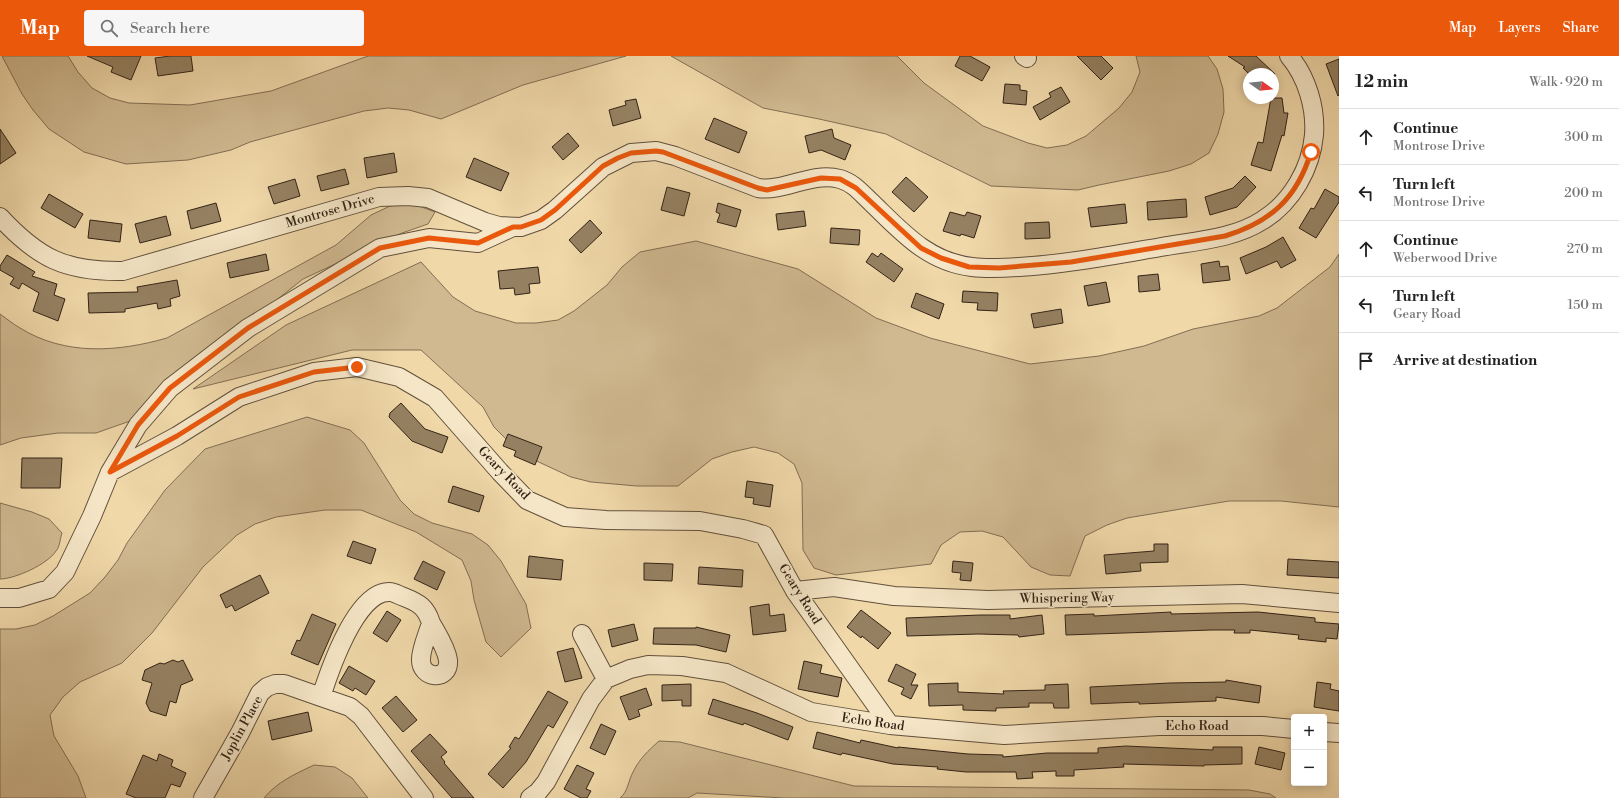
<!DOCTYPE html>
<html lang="en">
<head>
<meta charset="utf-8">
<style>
  body { margin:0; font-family:"Libre Bodoni",serif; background:#f6f6f6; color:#222 }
  .controls { position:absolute; right:12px; bottom:12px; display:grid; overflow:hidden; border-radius:4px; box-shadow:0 2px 10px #0003 }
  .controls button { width:36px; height:36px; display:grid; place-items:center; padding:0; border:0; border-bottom:1px solid #e0e0e0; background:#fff; color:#222; font:20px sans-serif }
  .compass { position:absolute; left:1243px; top:12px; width:36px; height:36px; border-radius:50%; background:#fff; box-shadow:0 2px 10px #0003; rotate:105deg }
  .stop { position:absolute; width:12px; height:12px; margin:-9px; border:3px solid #ea580c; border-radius:50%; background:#fff }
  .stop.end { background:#ea580c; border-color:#fff; box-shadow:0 1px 4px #0008 }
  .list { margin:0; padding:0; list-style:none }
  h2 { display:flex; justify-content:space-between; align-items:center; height:52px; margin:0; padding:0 16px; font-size:17px }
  h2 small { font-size:13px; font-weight:400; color:#767676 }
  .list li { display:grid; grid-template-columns:26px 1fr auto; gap:12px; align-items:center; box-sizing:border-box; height:56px; padding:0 16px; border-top:1px solid #e0e0e0 }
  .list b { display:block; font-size:15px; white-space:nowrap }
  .list p { margin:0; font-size:13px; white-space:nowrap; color:#767676 }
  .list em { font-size:13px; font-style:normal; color:#767676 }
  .icon { flex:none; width:22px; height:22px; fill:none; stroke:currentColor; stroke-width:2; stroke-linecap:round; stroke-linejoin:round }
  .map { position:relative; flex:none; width:1339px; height:742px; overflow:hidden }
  header { display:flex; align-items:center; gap:24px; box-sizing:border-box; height:56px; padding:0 20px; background:#ea580c; color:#fff }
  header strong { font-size:19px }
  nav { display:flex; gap:22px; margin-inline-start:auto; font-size:14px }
  .search { width:280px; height:36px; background:#f6f6f6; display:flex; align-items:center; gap:10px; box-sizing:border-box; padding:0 14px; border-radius:4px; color:#767676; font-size:15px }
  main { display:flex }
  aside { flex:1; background:#fff }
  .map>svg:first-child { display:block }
</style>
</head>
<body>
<header>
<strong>Map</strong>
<div class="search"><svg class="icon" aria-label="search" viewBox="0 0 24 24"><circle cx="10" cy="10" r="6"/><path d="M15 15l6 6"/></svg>Search here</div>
<nav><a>Map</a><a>Layers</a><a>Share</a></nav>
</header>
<main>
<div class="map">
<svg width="1339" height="742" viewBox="0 0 1339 742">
  <rect width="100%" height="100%" fill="#f0d8a9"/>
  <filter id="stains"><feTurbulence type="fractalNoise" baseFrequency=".005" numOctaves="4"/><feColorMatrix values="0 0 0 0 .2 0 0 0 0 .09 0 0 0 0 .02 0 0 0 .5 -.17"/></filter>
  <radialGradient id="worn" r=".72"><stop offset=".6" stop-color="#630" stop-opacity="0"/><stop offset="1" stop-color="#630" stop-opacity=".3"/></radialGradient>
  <path fill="#d0b990" stroke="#826e53" d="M2,0h66l10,16 14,16 18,10 19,5 61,2 81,-14 97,-35h258l-103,29 -82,34 -32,-9 -21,-2 -24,3 -114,31 -19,8 -43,10 -62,4 -42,-12 -35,-23 -16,-19 -11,-16z
    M671,0h226l27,27 59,43 45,17 19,5 20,-3 19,-9 33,-28 13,-16 8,-20 -4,-16h72l9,13 6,20 1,23 -6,22 -9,19 -18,11 -22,7 -70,14 -21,5 -87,-4 -105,-52 -67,-15 -56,-11z
    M411,147l24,9 -7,12 -26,9 -99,46 -145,115 -25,26 -37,13h-38l-37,5 -21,7v-131c7,5 13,10 20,14 45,28 98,24 147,10l169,-93 35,-30 19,-9z
    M696,185l102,28 78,49 54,20 100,26 69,-8 45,-10 49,-17 66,-13 18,-8 53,-41 9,-13v253l-58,-6h-52l-102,17 -20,7 -22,11 -15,40 -20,-1 -19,-8 -28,-30 -21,-6 -22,1 -19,13 -10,19 -95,11 -22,-7 -11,-18 -1,-67 -8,-19 -16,-11 -24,-6 -22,5 -20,7 -34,27h-41l-46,-4 -20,-5 -43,-20 -17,-13 -17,-17 -11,-20 -62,-57h-69l-159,39 93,-64 135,-63 32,35 22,14 41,12h20l22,-3 16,-9 33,-26 15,-18 18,-15z
    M307,361l43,13 14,13 36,57 14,14 18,9 40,11 16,11 13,16 25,43 5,24 -30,29 -15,-15 -12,-42 -3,-19 -9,-21 -46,-28 -55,-22h-36l-49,7 -21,7 -18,11 -34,32 -51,66 -30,30 -42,19 -17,15 -13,18 4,21 24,40 8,22h-86v-169h16l19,-4 18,-9 37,-23 15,-16 13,-17 9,-17 38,-53 40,-41z
    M0,447l32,9 17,7 13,14c-2,5 -2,14 -6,18 -8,13 -41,28 -56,28z
    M659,685l21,1 174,44 395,4 21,4 6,4h-492l-87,-5 -9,5h-68c8,-6 8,-17 13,-26 7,-14 15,-21 26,-31z
    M314,709l21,2 17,11 16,20h-104c13,-16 31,-24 50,-33z"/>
  <path fill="#958162" stroke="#332316" d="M87,0h54l-10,24 -20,-8 2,-5z
    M170,0h21l2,15 -35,5 -3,-18z
    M960,0h10l20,11 -8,14 -27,-15z
    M1077,0h24l12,12 -12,12z
    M1228,0h28l19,18h-26l-6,-6 2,-1z
    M1339,3v36l-1,1 -12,-32z
    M1005,28l15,1v5l7,1 -1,14 -23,-2z
    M1061,31l9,15 -30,18 -7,-13 18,-10 -2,-4z
    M1271,42h11l2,15h4l-4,23 -2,-1 -11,36 -20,-6 7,-23 5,1z
    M636,43l5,19 -28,8 -4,-16 17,-5 -1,-4z
    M714,62l33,14 -8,21 -34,-14z
    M0,73l16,24 -16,11z
    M832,73l2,9 17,7 -6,15 -24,-10 -12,3 -4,-17z
    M568,77l11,13 -16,14 -11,-13z
    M394,97l3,19 -30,6 -3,-20z
    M474,102l35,15 -8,18 -35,-14z
    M345,113l4,15 -28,7 -4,-15z
    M1245,120l11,11 -19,20 -27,8 -5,-18 28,-9z
    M906,121l22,20 -14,15 -22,-20z
    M295,123l5,17 -26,8 -6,-17z
    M667,131l23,6 -6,23 -23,-6z
    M1325,133l14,8v5l-23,36 -17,-10 12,-20 3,1z
    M49,138l34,20 -8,14 -34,-20z
    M1186,143l1,18 -39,3 -1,-18z
    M216,147l5,18 -30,8 -4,-18z
    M718,147l23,7 -5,17 -19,-5 3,-8 -4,-2z
    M1125,148l2,19 -36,4 -3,-19z
    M804,155l2,15 -28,4 -2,-16z
    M950,156l15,4 2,-4 14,4 -7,22 -13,-4 -1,2 -17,-5z
    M166,160l5,19 -31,8 -5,-19z
    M90,164l32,4 -2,18 -32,-4z
    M590,164l12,13 -21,20 -12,-13z
    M1049,166l1,16 -25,1v-16z
    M831,172l29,2 -1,15 -29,-2z
    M1283,181l13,23 -15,8 -4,-7 -31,13 -6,-16 26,-11z
    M872,197l6,4 3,-4 22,16 -9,13 -28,-20z
    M266,198l3,16 -39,8 -3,-15z
    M7,199l28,17 -3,4 25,8 -3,11 11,4 -7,22 -25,-10 6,-18 -17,-10 -3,6 -9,-5 4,-6 -14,-8v-4z
    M1219,205l1,6 8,-1 2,14 -27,3 -2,-19z
    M538,211l2,16 -11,1 1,9 -15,2 -1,-7 -14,1 -2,-18z
    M1158,218l2,16 -21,2 -1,-16z
    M177,224l3,16 -10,3 1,7 -13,3 -1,-6 -32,6v3l-36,1 -1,-20 50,-1 -1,-5z
    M1106,226l4,20 -22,4 -4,-20z
    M963,235l35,2 -1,18 -20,-1 1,-7 -16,-1z
    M916,237l28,11 -5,15 -28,-12z
    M1061,253l2,14 -29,5 -3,-14z
    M401,347l24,26 23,8 -6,16 -30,-12 -23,-24 1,-4z
    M508,378l34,13 -7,18 -21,-9 2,-5 -13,-5z
    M22,402h40l-2,30h-39z
    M747,425l26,4 -3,22 -17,-3 1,-6 -9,-1z
    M453,430l31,10 -5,16 -31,-10z
    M353,485l23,8 -5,15 -24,-8z
    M1154,488h14v18l-28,1 1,8 -35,3 -2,-19 50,-4z
    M529,500l34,4 -2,20 -34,-3z
    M1288,503l51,3v16l-52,-3z
    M423,505l22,11 -8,18 -23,-11z
    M953,505l20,2 -2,18 -11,-1 1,-7 -9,-1z
    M644,507l29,1 -1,17 -28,-1z
    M699,511l44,3 -1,17 -44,-3z
    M260,519l9,18 -34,18 -3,-6 -6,3 -6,-13z
    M769,548l1,12 14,-2 2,17 -33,4 -3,-28z
    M861,554l30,23 -13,16 -16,-13 -1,2 -14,-11z
    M387,555l14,9 -14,22 -14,-9z
    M1171,556v2l87,-2 57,6v4l24,2 -2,15 -11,-1v4l-28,-3 1,-4 -49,-5v3h-16l1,-3h-24l-145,5 -1,-20 29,-1v2z
    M312,558l24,10 -18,41 -27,-11 6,-14 3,1z
    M980,559h30v4l32,-4 2,19 -25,3 -1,-2 -40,-1 -71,2 -1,-18z
    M634,568l4,16 -26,7 -4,-17z
    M696,571l34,8 -4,17 -30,-7 -43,-1 1,-16h42z
    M573,592l9,30 -17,4 -8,-30z
    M173,604l5,2 5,-2 10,20 -12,5 -5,18 -6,-2 -4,15 -16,-5 -4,-8 6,-20 -10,-3 3,-10 15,-7 4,1z
    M804,605l18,4 -2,8 22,5 -4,19 -40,-8z
    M896,608l20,10 -5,11h7l-7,14 -10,-5 3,-6 -16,-7z
    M349,610l26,15 -9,14 -11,-7 -2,3 -14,-8z
    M1226,624l35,6 -2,17 -43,-6v4l-77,3v-2l-48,2 -1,-17 80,-4 56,-1z
    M1317,626l14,2 -1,5 9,2v20l-25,-4z
    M958,627v9l46,2 -1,-3 42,-1v-5l23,-1 1,24h-15l-1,-5h-24v4l-33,1v3l-33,-1v-5l-34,1 -1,-22z
    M691,628v22h-9v-6l-20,1v-16z
    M646,632l6,17 -14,5 2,6 -11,4 -9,-23z
    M548,635l20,11 -15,26 -5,-3 -22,37 -23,26 -15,-14 23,-26 -2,-1 6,-10 4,2z
    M396,640l21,24 -14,12 -21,-24z
    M713,643l44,14 36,14 -5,13 -44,-17 -1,2 -35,-11z
    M308,656l4,19 -40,9 -4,-19z
    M601,668l15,7 -11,24 -15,-7z
    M817,676l43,11 1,-3 37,8v-1l70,7 35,1v2l44,-4h51v-5l28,-2 87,4v-3h29v17l-38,1v1l-81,-2 1,3 -50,3v6h-18v-5l-24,1 1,6 -16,1 -1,-7h-50l-29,-3 1,-2 -45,-3 -51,-11 -1,2 -28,-7z
    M430,678l17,18 -6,5 4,5 -1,1 30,35h-22l-41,-47z
    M1259,691l26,6 -4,17 -26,-6z
    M159,698l14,6 -2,6 15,7 -6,14 -9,-3 -6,14h-29l-10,-4 17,-39 14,6z
    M577,709l17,8 -8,16 5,2 -4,7h-6l-17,-9z"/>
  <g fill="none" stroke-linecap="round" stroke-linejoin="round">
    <g stroke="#62503b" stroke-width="20">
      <path id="minor" d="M1024,0l3,2
        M0,161c38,41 65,55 123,54l256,-74 29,-1 20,2 57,24 14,4 22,1 20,-7 14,-10 48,-43 28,-14 25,-2 19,5 83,32c27,4 54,-17 82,-9 14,4 22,15 32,24 30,29 56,59 100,64 16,2 32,1 47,0 48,-3 95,-12 142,-20 34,-6 73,-8 102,-27 29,-18 48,-52 51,-85 2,-27 -7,-58 -25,-79
        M110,416l67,-36 62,-39 75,-25 43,-5 42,10 36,21 65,74 27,28 38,17 41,3 94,1 43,8 21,6 31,56 95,134
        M795,535l39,-4 60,9 94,4 254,-6 97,9
        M0,542h19l30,-9 16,-17 27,-56 18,-44 28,-47 32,-37 78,-60 132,-80 49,-10 49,5 35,-16
        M431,567c6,11 15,24 17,37 2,22 -28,19 -27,-1 0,-10 7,-26 10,-36z
        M582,578l24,45
        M1324,676l15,1
        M203,742l37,-65 20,-40 7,-6 8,-3h9l37,13
        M424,742l-63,-82 -11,-9 -29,-10c8,-25 35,-107 69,-105 4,0 10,4 14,5 15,6 22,10 27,26
        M530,742l8,-6 8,-10 45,-83 15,-20 24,-10 18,-4 34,1 44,7 85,39 79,13 114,10 155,-9h104l31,3"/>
    </g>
    <use href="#minor" stroke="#f5e6c7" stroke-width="18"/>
  </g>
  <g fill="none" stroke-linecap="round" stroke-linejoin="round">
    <path stroke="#ea580c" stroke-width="5" d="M357,311l-43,5 -75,25 -62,39 -67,36 28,-47 32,-37 78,-60 132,-80 49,-10 49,5 35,-16h8l20,-7 14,-10 48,-44 15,-8 13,-5 25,-2 7,1 95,36 9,2 54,-12 19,1 16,9 65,60 20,10 28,9 30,1 72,-6 154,-26c46,-14 72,-38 86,-84"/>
  </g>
  <g text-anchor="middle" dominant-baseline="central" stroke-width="3.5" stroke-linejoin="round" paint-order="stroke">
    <g font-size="13" fill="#332316" stroke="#f5e6c7">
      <text transform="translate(330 155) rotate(-16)">Montrose Drive</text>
      <text transform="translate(504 417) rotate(46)">Geary Road</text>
      <text transform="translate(800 538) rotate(58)">Geary Road</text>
      <text transform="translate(1067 542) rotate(-1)">Whispering Way</text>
      <text transform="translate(873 666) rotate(8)">Echo Road</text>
      <text x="1197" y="670">Echo Road</text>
      <text transform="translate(242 672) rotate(-61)">Joplin Place</text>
    </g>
  </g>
  <rect width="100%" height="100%" filter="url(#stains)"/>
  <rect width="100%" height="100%" fill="url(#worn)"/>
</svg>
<div class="controls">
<button>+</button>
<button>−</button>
</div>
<svg class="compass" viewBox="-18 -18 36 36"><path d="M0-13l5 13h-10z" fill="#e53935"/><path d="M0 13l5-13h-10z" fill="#767676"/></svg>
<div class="stop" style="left:1311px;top:96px"></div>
<div class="stop end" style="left:357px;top:311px"></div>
</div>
<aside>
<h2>12 min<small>Walk · 920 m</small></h2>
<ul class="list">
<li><svg class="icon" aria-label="ahead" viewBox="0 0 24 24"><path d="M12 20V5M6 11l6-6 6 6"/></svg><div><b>Continue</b><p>Montrose Drive</p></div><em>300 m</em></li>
<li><svg class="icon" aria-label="left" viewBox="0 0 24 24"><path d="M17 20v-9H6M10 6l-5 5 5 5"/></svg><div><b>Turn left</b><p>Montrose Drive</p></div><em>200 m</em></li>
<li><svg class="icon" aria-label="ahead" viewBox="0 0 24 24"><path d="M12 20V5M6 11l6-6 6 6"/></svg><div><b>Continue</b><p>Weberwood Drive</p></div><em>270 m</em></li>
<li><svg class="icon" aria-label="left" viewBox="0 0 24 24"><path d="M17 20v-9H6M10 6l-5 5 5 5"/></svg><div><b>Turn left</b><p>Geary Road</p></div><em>150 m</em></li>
<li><svg class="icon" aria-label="arrive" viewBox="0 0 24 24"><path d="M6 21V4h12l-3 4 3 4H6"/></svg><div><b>Arrive at destination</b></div></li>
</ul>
</aside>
</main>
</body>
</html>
